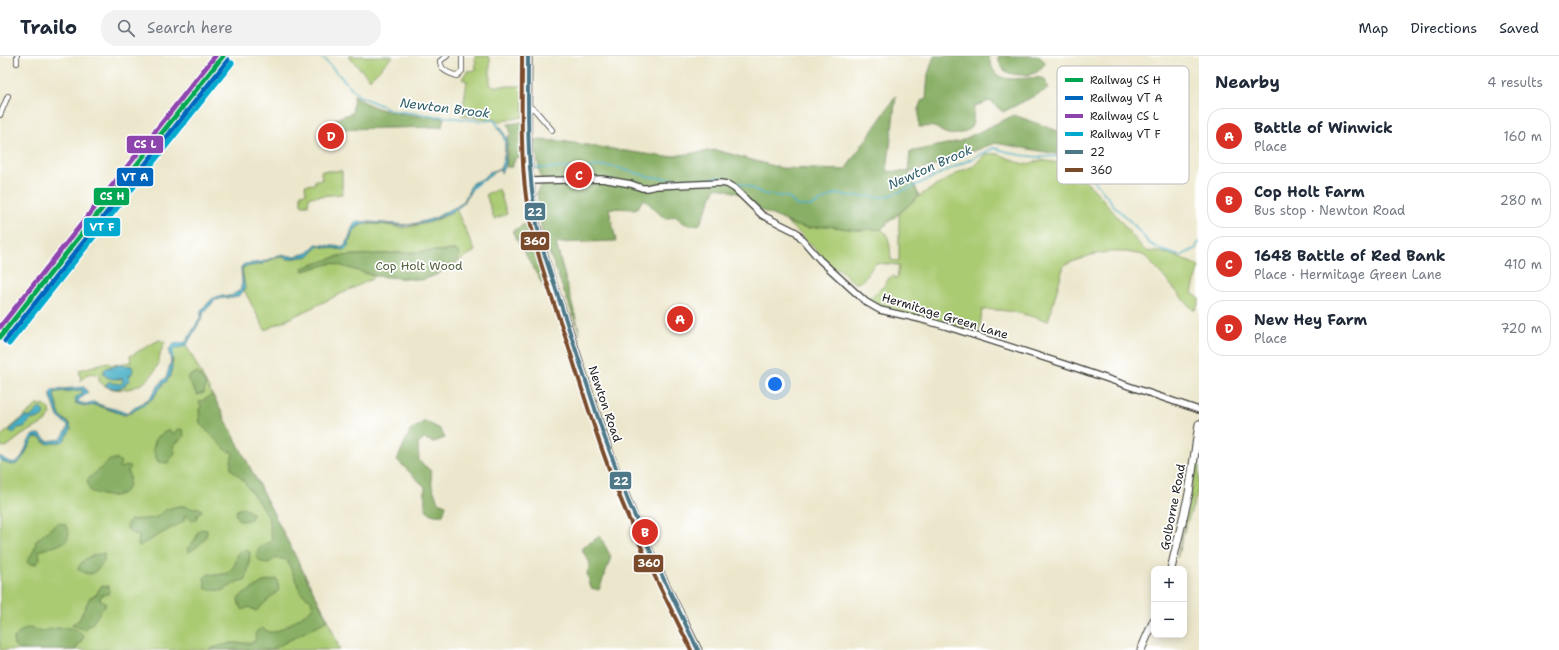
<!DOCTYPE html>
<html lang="en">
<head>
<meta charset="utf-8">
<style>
  body { margin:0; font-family:"Shantell Sans",sans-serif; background:#f2f2f3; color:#1f2937 }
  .controls { position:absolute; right:12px; bottom:12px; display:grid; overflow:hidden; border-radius:8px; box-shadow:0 2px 10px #0003 }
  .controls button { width:36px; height:36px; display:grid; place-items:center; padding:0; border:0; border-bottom:1px solid #e0e1e3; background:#fff; color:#1f2937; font:20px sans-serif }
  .you { position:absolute; left:775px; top:328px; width:14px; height:14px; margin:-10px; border:3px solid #fff; border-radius:50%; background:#1a73e8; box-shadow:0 0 0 6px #1a73e833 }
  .badge { display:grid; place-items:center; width:26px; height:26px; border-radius:50%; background:#d93025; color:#fff; font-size:13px; font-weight:700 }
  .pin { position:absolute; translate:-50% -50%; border:2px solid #fff; box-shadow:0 1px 4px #0006 }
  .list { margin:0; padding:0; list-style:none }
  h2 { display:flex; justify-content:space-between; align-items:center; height:52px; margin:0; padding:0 16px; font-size:17px }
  h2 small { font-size:13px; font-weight:400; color:#747a83 }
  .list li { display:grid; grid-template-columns:26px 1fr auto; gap:12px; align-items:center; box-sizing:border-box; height:56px; margin:0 8px 8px; padding:0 8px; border:1px solid #e0e1e3; border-radius:16px }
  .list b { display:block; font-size:15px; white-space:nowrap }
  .list p { margin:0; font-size:13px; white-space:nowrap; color:#747a83 }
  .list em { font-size:13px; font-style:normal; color:#747a83 }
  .icon { flex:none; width:22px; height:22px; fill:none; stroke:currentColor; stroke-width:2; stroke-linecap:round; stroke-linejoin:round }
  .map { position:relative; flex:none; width:1199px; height:594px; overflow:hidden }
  header { display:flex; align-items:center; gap:24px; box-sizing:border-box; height:56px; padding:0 20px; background:#fff; border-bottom:1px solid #e0e1e3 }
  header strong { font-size:19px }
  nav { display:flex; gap:22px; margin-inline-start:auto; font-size:14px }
  .search { width:280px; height:36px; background:#f2f2f3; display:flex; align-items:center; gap:10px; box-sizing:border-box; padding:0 14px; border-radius:16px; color:#747a83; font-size:15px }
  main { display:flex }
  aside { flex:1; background:#fff }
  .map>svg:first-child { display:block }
</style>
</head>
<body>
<header>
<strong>Trailo</strong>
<div class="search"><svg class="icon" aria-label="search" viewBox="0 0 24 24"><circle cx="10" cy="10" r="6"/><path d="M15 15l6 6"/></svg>Search here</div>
<nav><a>Map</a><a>Directions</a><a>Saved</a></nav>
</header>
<main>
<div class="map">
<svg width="1199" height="594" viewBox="0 0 1199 594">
  <rect width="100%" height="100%" fill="#fff"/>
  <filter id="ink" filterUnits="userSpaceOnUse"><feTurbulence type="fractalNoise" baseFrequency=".025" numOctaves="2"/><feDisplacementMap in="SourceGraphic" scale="8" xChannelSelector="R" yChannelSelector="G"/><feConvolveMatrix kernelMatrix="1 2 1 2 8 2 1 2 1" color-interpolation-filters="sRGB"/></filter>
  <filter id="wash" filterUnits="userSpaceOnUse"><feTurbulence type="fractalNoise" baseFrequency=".012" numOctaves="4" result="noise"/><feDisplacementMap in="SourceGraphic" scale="16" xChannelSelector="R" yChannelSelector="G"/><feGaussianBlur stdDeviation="0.9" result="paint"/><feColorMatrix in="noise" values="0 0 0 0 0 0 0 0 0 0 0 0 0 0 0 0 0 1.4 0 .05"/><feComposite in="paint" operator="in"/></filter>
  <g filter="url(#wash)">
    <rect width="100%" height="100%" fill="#ece7cc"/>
    <path fill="#abcb73" stroke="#647448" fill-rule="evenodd" d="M348,0h45l-23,23z
      M475,0h13l2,3v25l3,2h30v31l-26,5 -1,-3h-10l-24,-4 5,-34 -5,-2 5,-8 9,-1z
      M985,98c4,0 8,-1 12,0 10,2 18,9 29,10 5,0 10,-3 15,-4 3,0 8,2 12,2 36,7 68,65 93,89l13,1 11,2 29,12 -7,27 7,5v4l-4,8h-2l-46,-52 -4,-3 -17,-3h-19l-16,3 -27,10 -16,56c-21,-6 -43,-13 -66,-11l-3,25 -90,-24 -23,-10 18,-15 5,-8 5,-2 1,2h2l2,-13 -23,-2c-6,5 -14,25 -23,19 -5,-4 -9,-10 -14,-13l-3,-1 -2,2 -5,-4 1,-2 -33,-33 -11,-9 11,4 12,2 19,-2 28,4 25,-1c10,7 9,20 10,31l8,1v-47l20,-18 42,-25 13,-5z
      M321,115h21v23l-33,3 -1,8h-7v-11l5,-1 -1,-8 10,-1v-4h7z
      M499,133l8,25 -13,5 -8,-25z
      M456,153l19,42 -18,11 3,-9 -5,-3 -116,6 -36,15 29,-8 43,13 -3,3 -107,51 -21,-40 1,-1 -3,-19 1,-3 19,-3 15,-7h7l4,2 21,-3 9,-10 27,4 10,-21 9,-5h17l24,4 26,-6 19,-8z
      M159,284l6,2c-6,10 -5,21 -11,30 -10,17 -41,25 -55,9v-6c-10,-3 -12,-2 -18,6l-2,-11 29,-8 3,3 20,-3 -1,-6zM120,309l11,1 -2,9 -7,13h-6l-9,-5 15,2 2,-6 -16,-1 -4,-3 -1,-3 3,-4z
      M183,290l4,1 4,7 137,266 12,30h-340v-191c22,16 23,-9 35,-22l6,1 4,5 17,-1 9,-13 -2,-6 -9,-7 -6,-21 1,-3 27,-2 1,3 -5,5 -3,5 12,3 9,-1 29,10 28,-17 11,-15 3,-2 6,-20 -1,-10 1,-2z
      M37,349c7,-1 12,2 14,9l-6,8 -23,13 -13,10 -4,2 -5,-1v-9z
      M1198,401h1v32l-14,39 -8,30z"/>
    <path fill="#88af65" stroke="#526640" d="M934,0h54c2,5 3,10 6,15 9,15 38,3 51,8l3,10 -45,23 -13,-11 -15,5c-3,7 0,16 -4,21 -5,6 -19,10 -26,6 -4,-1 -7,-5 -11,-6 -5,-1 -10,0 -15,0v-20l2,-6 5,-2 2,-25z
      M998,0h41l7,7c-3,2 -6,7 -9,9 -7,4 -26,4 -32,-1 -4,-4 -6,-10 -7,-15z
      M354,39c23,20 61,20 90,23l-2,9 -101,2 -6,-10 17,-6z
      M896,40l-9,75 21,1 2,-20 50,-11 54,-26 44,16 12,16 -13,7 -62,-11 -58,22 -28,7 10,24 -38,33 -25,1 -29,-4 -18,2 -12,-2 -43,-19 -13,-13 -25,-7 -16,37c-10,3 -18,0 -24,-8l-11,3 -21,-20 -8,10 -27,-1 7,33 -60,2 24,91 -38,-101 -5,-40 1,-4 4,-4 -8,-45 26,1 105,16 51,-7 65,18 64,2z
      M523,66l2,37 -9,-2 -4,10h-6l2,-31 3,-2 -3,-10z
      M525,168l10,5 33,108 -2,1 -11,-32 -43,-75z
      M455,194l5,3 -3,9 -21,13 -14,5 -47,-4 -43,-13 -29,8 -1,-3 37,-12z
      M197,316l9,12 -2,9 -7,2 -10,-17z
      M213,339l115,225 -57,30h-62l3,-2 20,-5h19l5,-3c-2,-8 0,-9 7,-12 3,3 7,5 11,4 7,-1 33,-19 39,-24l-2,-8 -10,-7 -14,-33 -12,-2 -6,5 -8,-1 -5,-5c2,-10 6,-12 16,-16l-4,-25 -25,-36 -12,-11v-8l2,-7 -2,-3 -3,1 -28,-28 -1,-15 2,-2 -2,-5z
      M425,365l15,8 5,9 -11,4 -10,-3 -6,5 1,17 12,10 1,15 6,16 8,3 -3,10c-22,2 -18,-12 -18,-28l-28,-27 13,-29z
      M169,373l4,5 6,-5 4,1 1,6 -11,10 2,7 -7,10 -10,-1 -5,-13 3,-11z
      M116,403l5,3 -2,5 1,1 9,-3 2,2 -3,4c8,28 -19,29 -38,20l-3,-11 23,-20z
      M179,450h5l10,3 2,-2 6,3 -1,2 -3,2 -2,6c-5,1 -7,0 -9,-4h-3v5l-45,25 -1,-1 1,-9 -3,-2h-4l-5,-6 1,-6 3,-2 24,-2 12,-9z
      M244,451l9,7 -2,5 -8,2 -5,-2 -3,-5 2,-4z
      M57,467l8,1c1,2 3,6 4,9 0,13 -21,14 -30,18l1,8 -4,5h-7l-2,-2c4,-9 8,-9 9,-21z
      M201,473l6,1c0,11 -10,17 -18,22l-2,-3 9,-11 2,-7z
      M600,480l11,21 -12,33 -8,-2 -4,-14 3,-11 -9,-14z
      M245,493l5,3 -1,13 -3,15 -7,1 -17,10 -16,-2 -2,-11 4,-4 8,1 13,-2 6,-9 3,-11 4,-1z
      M104,497c1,11 -4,15 -13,21l-6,-1 -7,-4c4,-11 14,-14 26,-16z
      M277,523l2,11 -23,21 -7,-4 -6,3 -4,-6 -1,-6 25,-16z
      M101,530h8v8l-8,1 -1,5 5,2v5l-5,5 -8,12 -4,1 -2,5 -15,-5 8,-5 11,-23 6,-2z
      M27,572l8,1 6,3c10,-4 24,-6 36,-2 2,1 5,5 7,7l-9,13h-56l-5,-5 -1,-6 7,-7z"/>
    <path fill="#47afc7" stroke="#326672" d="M501,71l6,12 -2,18 1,6 -5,10 -1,-3 -5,1 -10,9 -10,4 -12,20 -8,6 -25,12 -26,4 -36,-3 -10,3 -6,8 -4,12 -3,4 -27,-4 -9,10 -21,3 -4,-2h-7l-15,7 -19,3 -1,3 3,19 -5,6 -7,3h-10l-10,3 -1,3 -8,7 -2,7 -16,28 -12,3 -2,2v17l-2,8 -3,5 -3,2 -11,15 -14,10 -14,7 -29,-10 -9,1 -10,-2 -2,-6 8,-5 -1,-3 -27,2 -1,3 6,21 10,9 1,4 -7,12 -16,3 -7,-6 -6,-1c-11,12 -13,40 -35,22v-3c28,23 22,-23 38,-22 4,0 6,5 10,7l13,-2 7,-11v-2l-10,-9 -8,-23 2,-4 32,-3 4,6 -10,7v2l8,2 7,-2 13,5 9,2 11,4 24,-15 12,-17 4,-3 5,-17 -2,-9 1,-4 4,-4 12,-2 15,-26v-6l12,-12 7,-2h11l9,-6 2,-7 -1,-16 3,-3 18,-2 17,-7 15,1 14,-3 8,-9 27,3c8,-6 6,-19 14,-26l52,4 26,-7 12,-7 9,-4 6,-4 3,-4 7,-16 10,-4 7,-7 11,-3c4,-10 7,-23 3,-33 -1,-4 -4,-5 -5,-8z
      M120,309l12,1 1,5 -2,4h-2l1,6 -4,1 -1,4c-6,3 -14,3 -20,-1l5,-4 1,2 11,1 1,-6c-7,2 -14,1 -19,-3v-5l2,-2z
      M40,352l5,5 -2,4 -12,3 -7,7 -6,1 -5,6 -3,-4 -1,1 15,-14h7l5,-6z"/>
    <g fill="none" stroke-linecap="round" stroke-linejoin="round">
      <path stroke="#47afc7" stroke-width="1.5" d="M321,0l38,40 35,15 88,10 12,-1 6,9
        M533,112h50l20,-2 12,1 35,10 51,4 18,-4 26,8 19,9 24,3 9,9h14l24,-12 17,2 33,1 25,-9 84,-40 25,7 18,2 27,-1 11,5 18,18 23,29 19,18 14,17 12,7 19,6 15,-7 4,-7
        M470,134l11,-9
        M172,302l1,-10"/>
    </g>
  </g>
  <g filter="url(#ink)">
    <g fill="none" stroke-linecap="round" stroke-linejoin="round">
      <g stroke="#3b3a36" stroke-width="6">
        <path id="minor" d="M447,0l-7,5c1,10 9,12 17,15l5,-5v-15
          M17,7v-7
          M528,50l7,4 17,20
          M0,59l8,-19"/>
      </g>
      <g stroke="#3b3a36" stroke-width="8">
        <path id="tertiary" d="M530,125l72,-2 29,5 11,4h5l9,-2 64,-3 7,1 7,4 28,27 34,17 24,28 46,42 14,8 40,9 25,7 119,38 135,46"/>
      </g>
      <g stroke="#3b3a36" stroke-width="9">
        <path id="primary" d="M528,0c0,53 -3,107 7,160 7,42 24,83 37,123 20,62 40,126 66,187 19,42 40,83 60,124
          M1171,513l18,-76 10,-69
          M1141,594l13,-30"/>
      </g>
      <use href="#minor" stroke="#fff" stroke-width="4.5"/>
      <use href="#tertiary" stroke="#fff" stroke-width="5.5"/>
      <use href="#primary" stroke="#fff" stroke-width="7"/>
      <g stroke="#fff" stroke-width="7">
        <path id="bus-1" d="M528,0c0,65 -2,128 14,191l61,186 26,70 24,54 45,93"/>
      </g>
      <g stroke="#fff" stroke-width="7">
        <path id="bus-2" d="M522,0c0,47 -2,94 4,141 7,50 25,97 41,145 20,63 39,126 66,186 17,42 39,82 58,122"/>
      </g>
      <use href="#bus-1" stroke="#4e7888" stroke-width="4"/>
      <use href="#bus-2" stroke="#7a4b2a" stroke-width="4"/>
      <g stroke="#fff" stroke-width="8">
        <path id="rail-1" d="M0,281l223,-281"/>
      </g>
      <g stroke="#fff" stroke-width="8">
        <path id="rail-2" d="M5,285l223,-281"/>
      </g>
      <g stroke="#fff" stroke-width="8">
        <path id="rail-3" d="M0,271l215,-271"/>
      </g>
      <g stroke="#fff" stroke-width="8">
        <path id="rail-4" d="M9,288l223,-281"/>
      </g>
      <use href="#rail-1" stroke="#00a651" stroke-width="5"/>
      <use href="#rail-2" stroke="#0065bd" stroke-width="5"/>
      <use href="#rail-3" stroke="#8e44ad" stroke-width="5"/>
      <use href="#rail-4" stroke="#00a9ce" stroke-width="5"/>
    </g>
  </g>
  <g text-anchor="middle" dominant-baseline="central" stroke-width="3.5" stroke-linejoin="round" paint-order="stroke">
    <g font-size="12" fill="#55623f" stroke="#fff">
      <text x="419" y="210">Cop Holt Wood</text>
    </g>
    <g font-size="12" fill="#1c1c1c" stroke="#fff">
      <text transform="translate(945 260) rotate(17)">Hermitage Green Lane</text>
      <text transform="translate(605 348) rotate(71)">Newton Road</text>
      <text transform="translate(1173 451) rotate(-79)">Golborne Road</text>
    </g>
    <g font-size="13" font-style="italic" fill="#2f5e69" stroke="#fff">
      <text transform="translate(445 52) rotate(7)">Newton Brook</text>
      <text transform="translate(930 111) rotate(-24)">Newton Brook</text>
    </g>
  </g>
  <rect x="1057" y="10" width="132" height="118" rx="6" fill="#fff" stroke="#bbb" stroke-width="1"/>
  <rect x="1065" y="22" width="18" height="4" fill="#00a651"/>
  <rect x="1065" y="40" width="18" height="4" fill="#0065bd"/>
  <rect x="1065" y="58" width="18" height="4" fill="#8e44ad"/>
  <rect x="1065" y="76" width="18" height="4" fill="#00a9ce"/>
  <rect x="1065" y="94" width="18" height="4" fill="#4e7888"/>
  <rect x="1065" y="112" width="18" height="4" fill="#7a4b2a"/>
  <g font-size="11" fill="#1c1c1c">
    <text x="1090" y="28">Railway CS H</text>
    <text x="1090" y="46">Railway VT A</text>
    <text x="1090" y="64">Railway CS L</text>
    <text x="1090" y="82">Railway VT F</text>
    <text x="1090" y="100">22</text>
    <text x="1090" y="118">360</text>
  </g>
  <g stroke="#fff" stroke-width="1.5">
    <rect x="126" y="79" width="38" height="19" rx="4" fill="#8e44ad"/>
    <rect x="116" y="111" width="38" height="20" rx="4" fill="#0065bd"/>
    <rect x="93" y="131" width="37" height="19" rx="4" fill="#00a651"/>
    <rect x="524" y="146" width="22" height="19" rx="4" fill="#4e7888"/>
    <rect x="83" y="161" width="38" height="20" rx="4" fill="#00a9ce"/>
    <rect x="520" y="175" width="30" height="20" rx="4" fill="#7a4b2a"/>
    <rect x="609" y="415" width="23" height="19" rx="4" fill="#4e7888"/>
    <rect x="633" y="498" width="31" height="19" rx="4" fill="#7a4b2a"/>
  </g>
  <g font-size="11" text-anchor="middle" font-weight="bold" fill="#fff">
    <text x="145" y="92">CS L</text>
    <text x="135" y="125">VT A</text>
    <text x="112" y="144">CS H</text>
    <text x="535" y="160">22</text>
    <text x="102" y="175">VT F</text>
    <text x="535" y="189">360</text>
    <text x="621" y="429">22</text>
    <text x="649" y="511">360</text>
  </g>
</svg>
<div class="controls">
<button>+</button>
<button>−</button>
</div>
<div class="you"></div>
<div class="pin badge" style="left:680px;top:263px">A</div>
<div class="pin badge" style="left:645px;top:476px">B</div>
<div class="pin badge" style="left:579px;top:119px">C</div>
<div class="pin badge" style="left:331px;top:80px">D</div>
</div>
<aside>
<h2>Nearby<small>4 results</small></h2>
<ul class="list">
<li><span class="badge">A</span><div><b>Battle of Winwick</b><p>Place</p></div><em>160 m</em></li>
<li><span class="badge">B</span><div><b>Cop Holt Farm</b><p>Bus stop · Newton Road</p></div><em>280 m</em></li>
<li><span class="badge">C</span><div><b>1648 Battle of Red Bank</b><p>Place · Hermitage Green Lane</p></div><em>410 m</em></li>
<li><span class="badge">D</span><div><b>New Hey Farm</b><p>Place</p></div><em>720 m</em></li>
</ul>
</aside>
</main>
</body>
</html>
